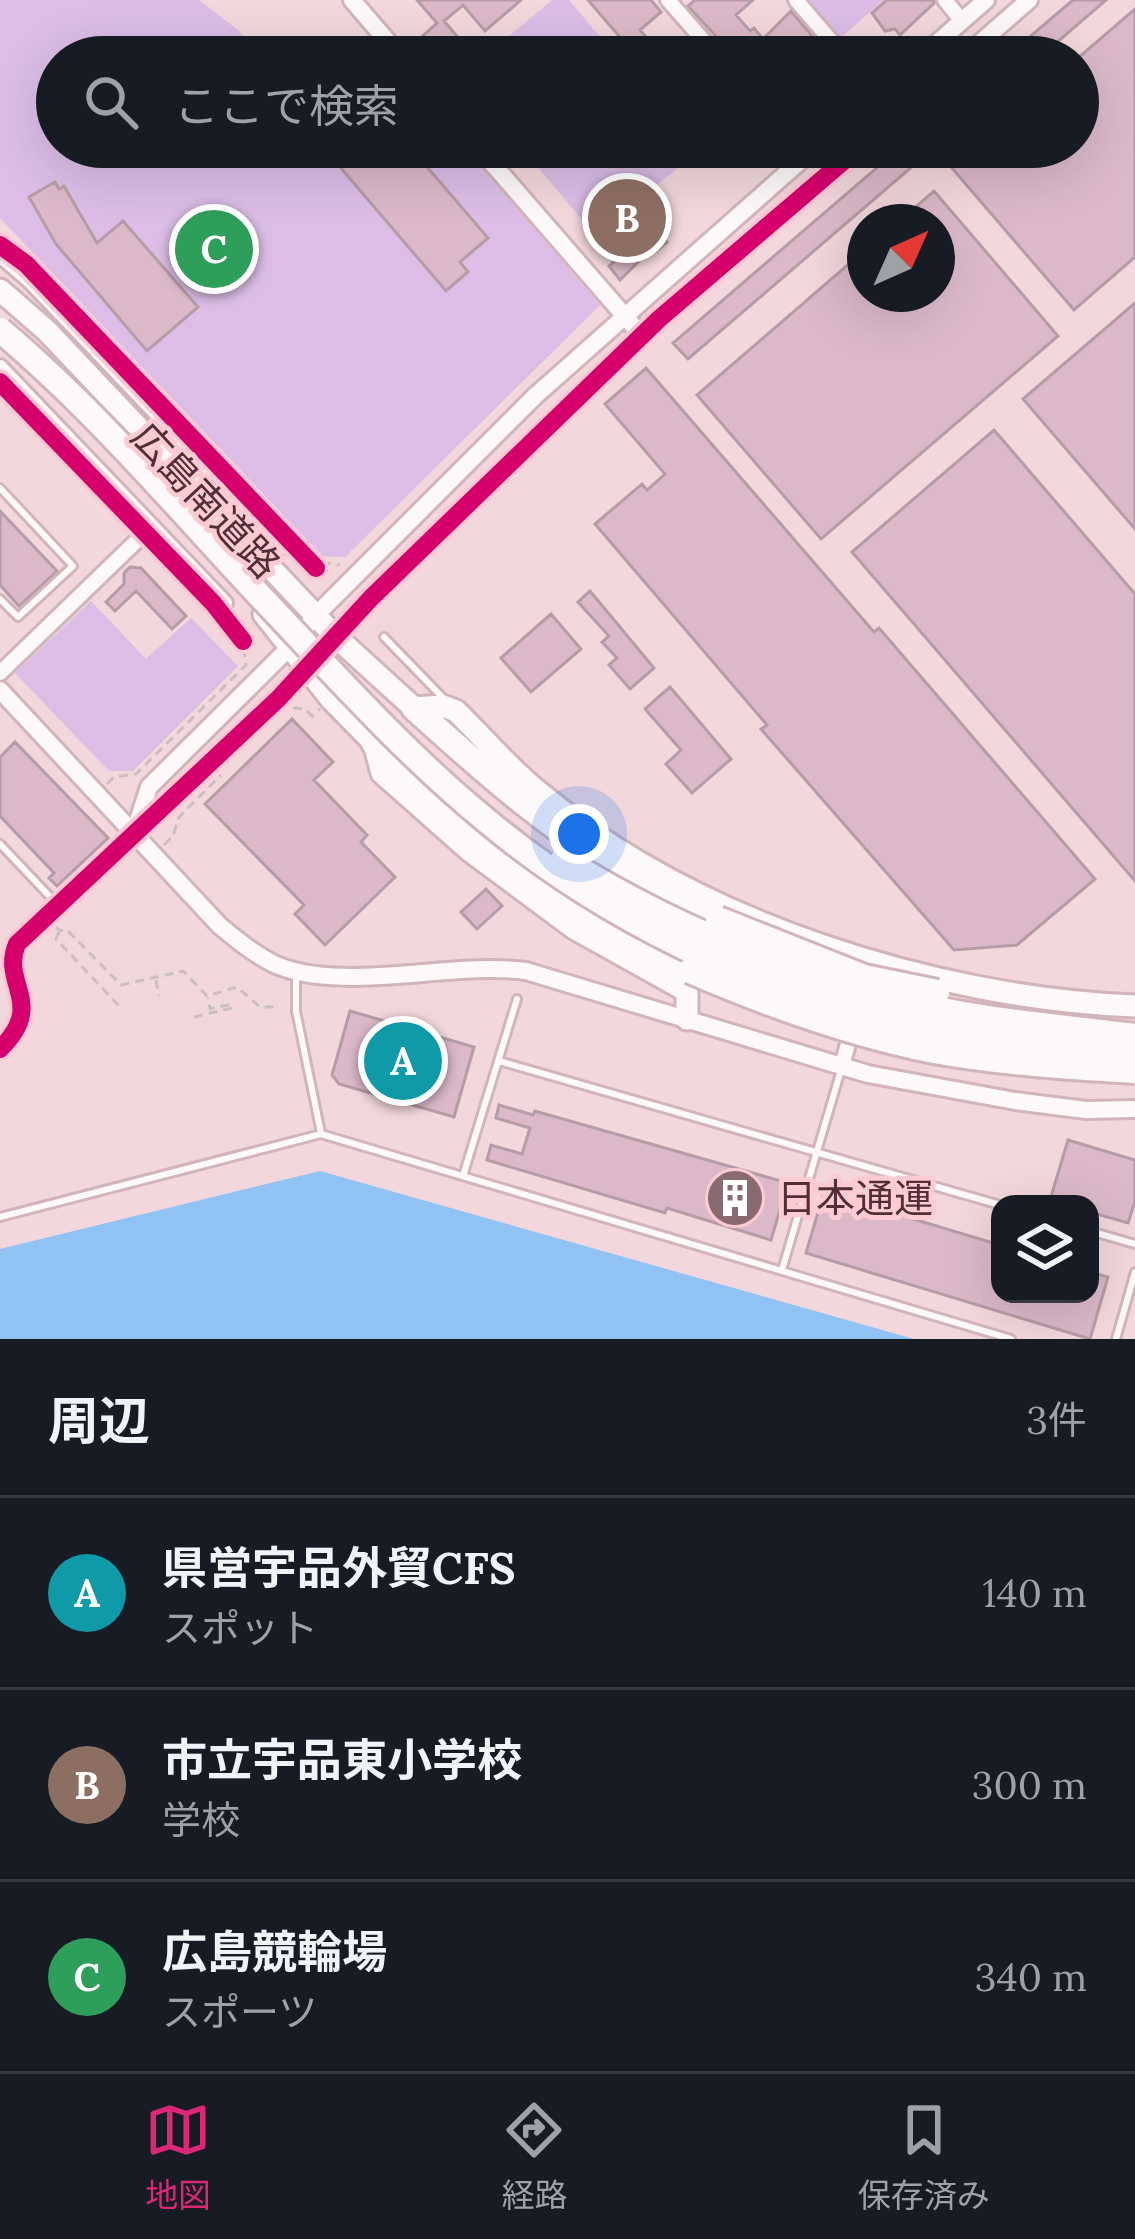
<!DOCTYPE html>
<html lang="ja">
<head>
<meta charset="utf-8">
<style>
  body { margin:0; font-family:Lora,"Noto Sans JP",serif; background:#242831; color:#f1f3f6 }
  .controls { position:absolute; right:36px; bottom:36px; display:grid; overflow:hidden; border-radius:24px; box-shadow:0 12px 48px #0002 }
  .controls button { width:108px; height:108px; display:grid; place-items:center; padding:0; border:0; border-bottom:3px solid #363941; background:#171b24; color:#f1f3f6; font:60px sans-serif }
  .compass { position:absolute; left:847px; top:204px; width:108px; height:108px; border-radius:50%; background:#171b24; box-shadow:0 12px 48px #0002; rotate:45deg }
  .you { position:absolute; left:579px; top:834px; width:42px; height:42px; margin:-30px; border:9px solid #fff; border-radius:50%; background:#1a73e8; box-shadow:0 0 0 18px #1a73e833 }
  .badge { display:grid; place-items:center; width:78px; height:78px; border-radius:50%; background:#db2777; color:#fff; font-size:39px; font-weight:700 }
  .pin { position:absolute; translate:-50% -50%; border:6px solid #fff; box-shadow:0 3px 12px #0006 }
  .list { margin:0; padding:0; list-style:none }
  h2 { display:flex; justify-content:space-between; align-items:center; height:156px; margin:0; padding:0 48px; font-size:51px }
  h2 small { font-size:39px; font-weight:400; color:#9ea1a6 }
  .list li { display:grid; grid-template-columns:78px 1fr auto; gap:36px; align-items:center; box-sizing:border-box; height:192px; padding:0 48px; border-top:3px solid #363941 }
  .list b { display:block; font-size:45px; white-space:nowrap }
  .list p { margin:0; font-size:39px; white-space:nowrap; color:#9ea1a6 }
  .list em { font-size:39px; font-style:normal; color:#9ea1a6 }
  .icon { flex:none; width:66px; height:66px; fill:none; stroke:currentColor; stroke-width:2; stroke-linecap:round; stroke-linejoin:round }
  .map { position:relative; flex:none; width:1135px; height:1339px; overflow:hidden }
  .search { position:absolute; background:#171b24; box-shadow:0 12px 48px #0002; left:36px; right:36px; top:36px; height:132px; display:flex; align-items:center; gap:30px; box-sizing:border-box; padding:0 42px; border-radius:66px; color:#9ea1a6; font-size:45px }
  .sheet { height:732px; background:#171b24 }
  nav { display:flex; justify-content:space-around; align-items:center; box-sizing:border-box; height:168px; border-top:3px solid #363941; background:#171b24; font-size:33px; color:#9ea1a6 }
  nav a { display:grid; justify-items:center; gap:6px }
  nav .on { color:#db2777 }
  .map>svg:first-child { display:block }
</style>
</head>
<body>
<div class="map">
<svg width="1135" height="1339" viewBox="0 0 1135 1339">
  <rect width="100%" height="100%" fill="#f2d7dc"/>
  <path fill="#dbbde6" d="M0,0h199l39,30 24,27h-205v90h407l136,158 -255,252 -24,-1 -321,-338z
    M552,0h17l48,57h-133z
    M804,0h80l-46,40z
    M521,147h172l4,5 -75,62 -8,-9 -26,22z
    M91,601l55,58 45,-41 47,48 -105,105h-24l-94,-98z"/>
  <path fill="#91c2f4" d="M320,1171l594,168h-914v-90z"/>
  <path fill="#dbb9c8" stroke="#b69ca6" stroke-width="3" d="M417,0h104l-36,31 -22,-26 -19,16 18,21 -17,15h-12l-15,-17 19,-17z
    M588,0h63l10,12 -21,18 23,27 14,-12 11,12h-51z
    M695,0h58l-17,15 14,16 4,-3 9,11 28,-28 39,46h-95l-47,-51z
    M887,0h47v3l-34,32 -5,-6 -10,2 -13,-18z
    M1073,0h33l-66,57h-34z
    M1135,9v248l-61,53 -123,-143 23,-20h104v-89z
    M323,147h87l78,91 -28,24 8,10 -22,19z
    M901,147h34l-247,212 -15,-16z
    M55,182l4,7 5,-3 33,57 26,-22 75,86 -51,44 -91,-107 -27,-47z
    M934,191l124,145 -237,203 -124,-144 168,-145v44h72v-72h-39z
    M615,214l16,19 17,-14 19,23 -12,10 -3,-4 -32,32 -11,-14 14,-12 -23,-27z
    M1135,303v226l-112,-130z
    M646,368l228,264 5,-4 216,251 -78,66 -63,5 -193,-221 6,-4 -172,-201 47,-40 5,6 18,-16 -60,-70z
    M994,430l141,164v287l-283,-329z
    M0,511l57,60 -38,35 -19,-21z
    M130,567l11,1 45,48 -14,13 -36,-38 -21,20 -9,-9 18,-18v-11z
    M590,591l64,77 -24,21 -21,-24 8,-7 -15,-16 7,-6 -31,-34z
    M551,614l30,35 -50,43 -30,-34z
    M670,687l61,72 -39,34 -26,-29 15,-14 -36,-41z
    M292,719l41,43 -19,18 53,55 -6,7 34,35 -70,68 -30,-31 9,-9 -99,-101z
    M15,742l93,96 -51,48 -8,-8 5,-5 -54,-57v-59z
    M486,889l16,17 -25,23 -16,-17z
    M350,1011l124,36 -20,70 -115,-33 -7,-9z
    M499,1105l34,10 2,-4 253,72 -17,57 -104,-32 -2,5 -178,-53 4,-15 31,9 8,-26 -34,-10z
    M1068,1140l67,20v41l-7,22 -38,-11v-8l-40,-4z
    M824,1192l176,53v49h90v-22l18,5 -18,62 -284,-86z"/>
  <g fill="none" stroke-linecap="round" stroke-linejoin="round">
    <g stroke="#d1b5ba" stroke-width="12">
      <path id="service" d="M0,488l73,78 -55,51 -18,-18
        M384,637l61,63
        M0,844l55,58
        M296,974v37l25,122
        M499,1061l501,144
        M463,1176l54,-177
        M0,1217l321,-83 690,205
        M1090,1231l45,13
        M782,1270l59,-200
        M1116,1339l19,-67"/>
    </g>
    <g stroke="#d1b5ba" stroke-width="20">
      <path id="minor" d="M668,0l50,57
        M796,0l49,57
        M945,0l17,21
        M0,255l30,26 253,265
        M0,367l225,236
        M0,673l152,-147
        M842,1066l11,-41"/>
    </g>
    <g stroke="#d1b5ba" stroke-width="22">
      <path id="tertiary" d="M352,0l49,57
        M921,57l65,-57
        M964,57l65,-57
        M478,147l164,189
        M0,690l220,236c17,14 34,28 54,38 67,30 176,-3 252,7l342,103 147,27 71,9 49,-1
        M134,833l15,-46 141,-140 26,-32 219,-219 281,-249
        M0,1049c47,-46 0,-65 17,-105l261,-245 93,-101 288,-279 201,-172"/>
    </g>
    <g stroke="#d1b5ba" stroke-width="27">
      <path id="trunk" d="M0,290l47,41 288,305 79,72 29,-2 13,5c28,27 54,59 85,83 156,129 394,204 594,212
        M264,614l67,85 43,44 8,30 87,77 105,78 113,63v28"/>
    </g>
    <g stroke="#d1b5ba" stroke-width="30">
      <path id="motorway" d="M414,708c64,58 130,117 204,161 32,19 67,34 100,50
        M374,743l43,43 141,115 132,70"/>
    </g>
    <path stroke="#ccbfc1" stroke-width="3" stroke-dasharray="9 6" stroke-linecap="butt" d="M322,562l18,3
      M293,708l12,1 7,7 8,-7
      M107,784l7,-7 22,-3 110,-109 -3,-24
      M164,845l9,-9 6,-19 42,-42
      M56,927l4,4 6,-2 55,56 62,-14 24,25 30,-9 23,20h14
      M59,932l-3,7 64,68
      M156,980l3,16
      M194,1017l38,-9 -1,-4 -21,5 -2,-11"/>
    <use href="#service" stroke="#fdf9fa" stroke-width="6"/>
    <use href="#minor" stroke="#fdf9fa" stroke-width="14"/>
    <use href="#tertiary" stroke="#fdf9fa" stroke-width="16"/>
    <use href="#trunk" stroke="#fdf9fa" stroke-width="21"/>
    <use href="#motorway" stroke="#fdf9fa" stroke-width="24"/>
    <g stroke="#d1b5ba" stroke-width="30" stroke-linecap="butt">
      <path id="motorway-bridge" d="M0,330c95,80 176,176 261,267 72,76 145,158 226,224 131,109 299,184 467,215 59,11 121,13 181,19
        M563,859c104,65 217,112 336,142 77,19 157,25 236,35
        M718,919l146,58 73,15
        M690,971c79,34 159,63 244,80 67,12 134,16 201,20"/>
    </g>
    <use href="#motorway-bridge" stroke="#fdf9fa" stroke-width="24"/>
    <g stroke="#fecbd4" stroke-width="26">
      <path id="cycleway" d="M0,245l26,19 290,304
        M0,382l213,221 30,38
        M0,1049c47,-46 0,-65 17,-105l261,-245 93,-101 288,-279 201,-172"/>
    </g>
    <use href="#cycleway" stroke="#d6006c" stroke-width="18"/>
  </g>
  <defs>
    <g id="building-disc" transform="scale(3)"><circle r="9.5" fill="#896a70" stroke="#fecbd4"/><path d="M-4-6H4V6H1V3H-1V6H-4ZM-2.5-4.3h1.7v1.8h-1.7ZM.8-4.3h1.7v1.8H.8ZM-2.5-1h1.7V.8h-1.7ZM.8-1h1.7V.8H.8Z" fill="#fff"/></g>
  </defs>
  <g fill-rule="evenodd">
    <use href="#building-disc" x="735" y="1198"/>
  </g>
  <g text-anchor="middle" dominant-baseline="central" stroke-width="10" stroke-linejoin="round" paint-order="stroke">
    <g font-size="39" fill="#502f36" stroke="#fecbd4">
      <text transform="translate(206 500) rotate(47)">広島南道路</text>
    </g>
    <g font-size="39" fill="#502f36" stroke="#fecbd4" text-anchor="start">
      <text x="777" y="1198">日本通運</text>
    </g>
  </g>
</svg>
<div class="controls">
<button><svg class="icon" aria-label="layers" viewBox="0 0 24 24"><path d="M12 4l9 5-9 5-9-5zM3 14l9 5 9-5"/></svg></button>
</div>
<svg class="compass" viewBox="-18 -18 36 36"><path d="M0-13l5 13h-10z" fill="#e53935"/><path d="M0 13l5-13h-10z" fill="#9ea1a6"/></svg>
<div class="you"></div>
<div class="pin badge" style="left:403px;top:1061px;background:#0f9aa8">A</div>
<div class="pin badge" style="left:627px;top:218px;background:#8d6e63">B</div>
<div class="pin badge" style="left:214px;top:249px;background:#2e9e5b">C</div>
<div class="search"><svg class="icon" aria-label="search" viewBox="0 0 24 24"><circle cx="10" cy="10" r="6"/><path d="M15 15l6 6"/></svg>ここで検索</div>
</div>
<section class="sheet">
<h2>周辺<small>3件</small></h2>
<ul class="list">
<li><span class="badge" style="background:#0f9aa8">A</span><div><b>県営宇品外貿CFS</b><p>スポット</p></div><em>140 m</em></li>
<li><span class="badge" style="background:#8d6e63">B</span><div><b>市立宇品東小学校</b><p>学校</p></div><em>300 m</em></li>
<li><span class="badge" style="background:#2e9e5b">C</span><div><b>広島競輪場</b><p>スポーツ</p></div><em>340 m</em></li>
</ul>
</section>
<nav>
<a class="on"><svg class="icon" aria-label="map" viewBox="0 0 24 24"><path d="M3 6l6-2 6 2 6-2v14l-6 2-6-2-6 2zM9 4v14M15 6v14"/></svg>地図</a>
<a><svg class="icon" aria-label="directions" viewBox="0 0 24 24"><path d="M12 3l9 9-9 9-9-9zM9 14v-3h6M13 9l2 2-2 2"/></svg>経路</a>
<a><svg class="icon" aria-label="saved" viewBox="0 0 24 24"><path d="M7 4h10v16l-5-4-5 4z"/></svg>保存済み</a>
</nav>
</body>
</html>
